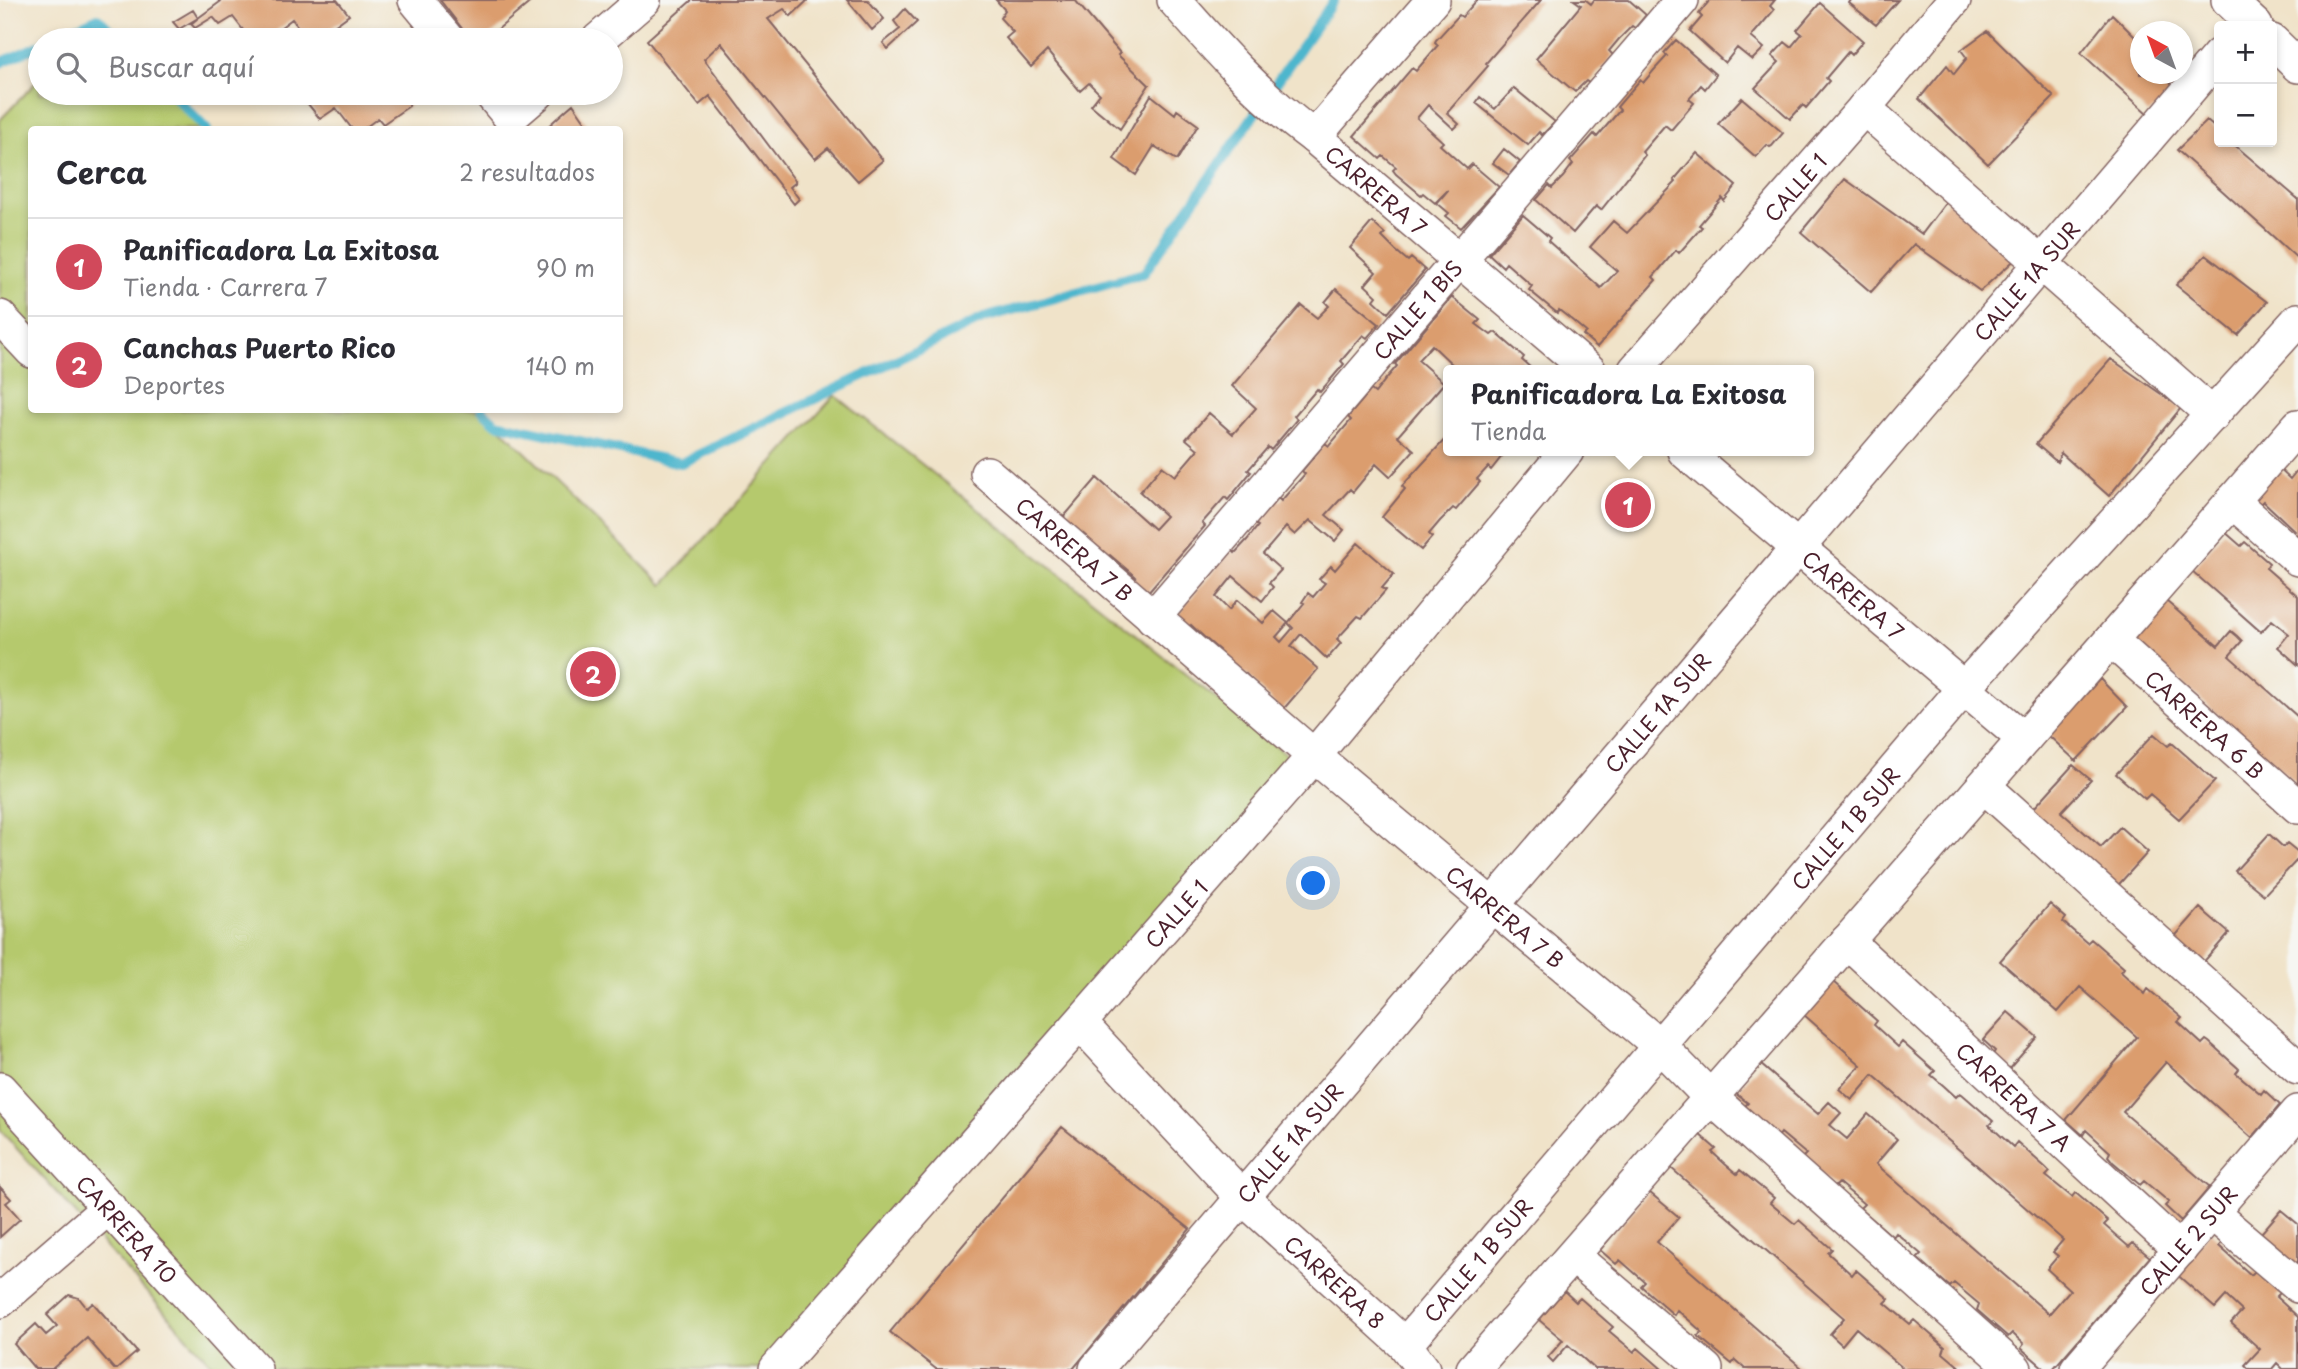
<!DOCTYPE html>
<html lang="es">
<head>
<meta charset="utf-8">
<style>
  body { margin:0; font-family:"Playpen Sans",sans-serif; background:#f2f2f3; color:#2b2b33 }
  .controls { position:absolute; right:21px; top:21px; display:grid; overflow:hidden; border-radius:7px; box-shadow:0 4px 10px #0003 }
  .controls button { width:63px; height:63px; display:grid; place-items:center; padding:0; border:0; border-bottom:2px solid #e1e1e2; background:#fff; color:#2b2b33; font:35px sans-serif }
  .compass { position:absolute; left:2130px; top:21px; width:63px; height:63px; border-radius:50%; background:#fff; box-shadow:0 4px 10px #0003; rotate:319deg }
  .you { position:absolute; left:1314px; top:884px; width:24px; height:24px; margin:-18px; border:5px solid #fff; border-radius:50%; background:#1a73e8; box-shadow:0 0 0 10px #1a73e833 }
  .badge { display:grid; place-items:center; width:46px; height:46px; border-radius:50%; background:#d1495b; color:#fff; font-size:23px; font-weight:700 }
  .pin { position:absolute; translate:-50% -50%; border:4px solid #fff; box-shadow:0 2px 7px #0006 }
  .popup { position:absolute; left:1443px; top:365px; width:371px; height:91px; box-sizing:border-box; display:grid; place-content:center; border-radius:7px; background:#fff; filter:drop-shadow(0 2px 5px #0005); font-size:23px; white-space:nowrap; color:#7c7c81 }
  .popup b { font-size:26px; color:#2b2b33 }
  .popup::after { content:''; position:absolute; left:50%; top:100%; margin-left:-14px; border:14px solid transparent; border-top-color:#fff }
  .list { margin:0; padding:0; list-style:none }
  h2 { display:flex; justify-content:space-between; align-items:center; height:91px; margin:0; padding:0 28px; font-size:30px }
  h2 small { font-size:23px; font-weight:400; color:#7c7c81 }
  .list li { display:grid; grid-template-columns:46px 1fr auto; gap:21px; align-items:center; box-sizing:border-box; height:98px; padding:0 28px; border-top:2px solid #e1e1e2 }
  .list b { display:block; font-size:26px; white-space:nowrap }
  .list p { margin:0; font-size:23px; white-space:nowrap; color:#7c7c81 }
  .list em { font-size:23px; font-style:normal; color:#7c7c81 }
  .icon { flex:none; width:38px; height:38px; fill:none; stroke:currentColor; stroke-width:2; stroke-linecap:round; stroke-linejoin:round }
  .map { position:relative; flex:none; width:2298px; height:1369px; overflow:hidden }
  .search { position:absolute; background:#fff; box-shadow:0 4px 10px #0003; left:28px; top:28px; width:595px; height:77px; display:flex; align-items:center; gap:18px; box-sizing:border-box; padding:0 24px; border-radius:38px; color:#7c7c81; font-size:26px }
  .panel { position:absolute; background:#fff; box-shadow:0 4px 10px #0003; left:28px; top:126px; width:595px; height:287px; border-radius:7px }
  .map>svg:first-child { display:block }
</style>
</head>
<body>
<div class="map">
<svg width="2298" height="1369" viewBox="0 0 2298 1369">
  <rect width="100%" height="100%" fill="#f6f6f2"/>
  <filter id="ink" filterUnits="userSpaceOnUse"><feTurbulence type="fractalNoise" baseFrequency=".0143" numOctaves="2"/><feDisplacementMap in="SourceGraphic" scale="14" xChannelSelector="R" yChannelSelector="G"/><feConvolveMatrix kernelMatrix="1 2 1 2 8 2 1 2 1" color-interpolation-filters="sRGB"/></filter>
  <filter id="wash" filterUnits="userSpaceOnUse"><feTurbulence type="fractalNoise" baseFrequency=".00686" numOctaves="4" result="noise"/><feDisplacementMap in="SourceGraphic" scale="28" xChannelSelector="R" yChannelSelector="G"/><feGaussianBlur stdDeviation="1.57" result="paint"/><feColorMatrix in="noise" values="0 0 0 0 0 0 0 0 0 0 0 0 0 0 0 0 0 1.4 0 .05"/><feComposite in="paint" operator="in"/></filter>
  <g filter="url(#wash)">
    <rect width="100%" height="100%" fill="#f0e3c9"/>
    <path fill="#b5c96d" stroke="#80744c" stroke-width="2" d="M40,78v15h131l36,36 -175,1v280h450l181,175 172,-190 462,368 -512,606h-569l-216,-239v-1010z"/>
    <g fill="none" stroke-linecap="round" stroke-linejoin="round">
      <path stroke="#4eb6cd" stroke-width="10" d="M50,40l48,-22 22,22
        M0,63l40,-18
        M171,93l36,37
        M482,410l14,13 185,40 303,-145 160,-45 190,-273"/>
    </g>
    <g id="blocks">
      <path fill="#db9d6e" d="M218,0h119l12,15 -34,25h-7l-16,-21 -28,21h-13l-18,-23 -13,8 -7,-8 -18,11 -4,-4 7,-6 -19,11 -6,-7 20,-12 5,8 22,-16z
        M440,0h93l-48,40h-14z
        M692,0h116l-17,16 -7,-7 -16,10 115,141 -25,21 -30,-33 -13,11 -94,-116 -17,16 92,123 -6,5 9,12 -5,5 -84,-108 -11,9 -52,-65z
        M847,0h21l16,19 -12,11z
        M996,0h79l45,53 -2,2 31,30 -29,44 -29,-24 9,-11 -11,-11 -9,8 -33,-40 -16,16 -25,-29 7,-6 -13,-14 5,-8z
        M1477,0h64l-55,63 2,3 -41,47 12,11 -5,5 -26,-24 -11,13 26,24 -3,3 27,24 5,-5 27,23 -38,41 -15,-12 3,-3 -12,-10 11,-13 -13,13 -12,-10 -2,2 -25,-21 -3,-4 3,-3 -13,-11 -3,3 -26,-23 58,-68 4,3 22,-26 -3,-3 1,-2 23,-25 3,2z
        M1574,0h12l5,4 3,-4h35l17,15 -11,13 -3,-2 -13,13 -10,12 4,4 -24,28 -3,-2 -11,11 -39,-33 45,-54z
        M1710,0h65l-5,6 4,4 -23,27 13,11 -12,12 -15,-12 -12,15 -35,-32 12,-14 -3,-3z
        M1851,0h47l-22,25 -27,-22z
        M1820,3l43,38 -12,14 -3,-3 -22,26 3,3 -23,27 -3,-3 -13,14 -35,-31 24,-26 -7,-6 13,-14 6,5 11,-13 -5,-4z
        M905,9l12,13 -29,27 -5,-6 17,-14 -6,-8z
        M2112,14l28,28v32h20l18,15 -30,25 -67,-61z
        M1987,31l67,66 -66,67 -69,-65 28,-34 7,9 13,-16 -6,-8z
        M1676,40l40,35 -11,14 -4,-4 -12,14 5,4 -23,27 -6,-5 -23,27 3,3 -44,55 -5,-4 -23,27 -37,-33 13,-15 3,3 11,-11 10,-13 -3,-3 24,-27 3,3 12,-14 11,-13 -3,-3 23,-27 3,3 12,-14 12,-13 -3,-3z
        M1514,88l41,34 -13,13 -3,-3 -11,13 -52,-42 4,-6 15,12z
        M299,93h110l1,1 -1,12 -26,18 -5,-6 -16,12h-9l-17,-22 -16,11z
        M1151,95l24,19 2,-4 21,15 -21,35 -23,-14 -18,29 -22,-16z
        M1742,98l41,35 -11,13 -2,1 -3,-2 -11,12 -38,-33z
        M573,104l18,26h-47l22,-20z
        M2207,121l12,10v11h12l67,57v60l-121,-109z
        M1504,149l16,13 -11,13 -16,-12z
        M1697,153l39,33 -12,15 -2,-3 -23,27 3,2 -23,26 -3,-3 -12,14 -11,13 3,3 -59,67 -14,-12 3,-3 -13,-11 -14,-11 -2,3 -28,-23 3,-4 -26,-23 -3,4 -14,-13 34,-39 27,23 -2,3 53,47 16,-17 -27,-24 23,-26 14,12 49,-51 -2,-2z
        M1845,179l77,55 25,-33 73,54 -40,36 -66,-47 -43,48 -70,-60z
        M1372,222l13,12 -3,3 13,13 13,11 3,-3 14,12 -37,43 -14,-13 3,-4 -12,-11 11,-13 -26,-24z
        M2206,255l61,47 -29,33 -62,-50z
        M1336,289l43,35 -12,14 -4,-3 -22,26 3,3 -24,28 -3,-3 -11,13 -12,14 3,3 -26,31 -3,-3 -20,23 3,2 -23,28 -3,-3 -23,26 3,3 -58,67 -16,-14 4,-2 -4,-4 -21,-18 -3,3 -45,-39 35,-41 57,51 12,-13 -26,-24 22,-26 13,10 23,-27 -12,-10 23,-26 24,21 23,-26 -24,-22 69,-81 16,13 12,-12 -4,-4z
        M1452,297l28,23 -4,4 15,11 4,-3 29,25 -2,3 10,9 -74,1 -26,-25 -14,15 26,23 -46,53 16,14 -24,27 -14,-13 -23,28 -3,-3 -24,26 18,15 -9,11 -25,-21 -15,15 -9,-8 -23,27 18,16 -12,13 4,4 -11,14 -29,-25 -17,21 13,13 8,-10 26,23 11,-12 14,12 -12,14 5,5 12,-14 -5,-5 16,-20 -2,-1 6,-9 5,4 12,-14 -6,-4 12,-13 4,4 23,-27 36,31 -12,14 4,2 -24,28 -4,-2 -21,23 4,4 -14,16 -26,-25 -10,12 27,23 -37,43 -36,-39 -4,4 -25,-24 3,-3 -14,-12 -14,-13 -3,3 -13,-11 57,-67 3,3 12,-13 11,-14 -3,-2 23,-26 3,3 24,-27 -3,-3 23,-28 4,3 22,-26 -3,-3 23,-27 4,3 11,-14 11,-13 -2,-2z
        M2111,359l70,49 -72,88 -48,-43 -4,9 -21,-18z
        M1448,436v15h58l-15,19 -3,-3 -11,12 3,3 -24,28 -3,-2 -13,13 -11,13 3,3 -11,13 -39,-33 23,-28 -3,-3z
        M2274,464l16,15 8,-10v72l-7,-6 4,-4 -32,-30 -4,4 -12,-11z
        M2224,531l17,15 4,-4 24,21 -3,5 32,28v69l-20,-18 11,-13 -17,-14 -11,12 -69,-61z
        M2166,601l52,45 13,-15 6,5 5,5 -13,15 69,61v68l-165,-145z
        M2100,679l27,28 -51,54 -28,-26z
        M2154,734l14,12 4,-3 43,38 -36,38 -29,-25 -5,5 -29,-25z
        M2073,765l18,15 -30,32 40,35 19,-20 28,25 -37,41 -86,-75z
        M2269,834l14,13 4,-4 11,9v7l-34,36 -29,-24z
        M2050,904l16,14 -3,4 24,21 4,-4 33,29 -3,4 24,22 3,-5 34,29 -4,4 24,22 4,-4 3,2 30,27 -3,4 25,21 3,-4 16,15 -28,33 -86,-76 -43,50 87,75 -29,34 -16,-15 4,-4 -25,-21 -4,4 -27,-23 -5,-6 2,-4 -24,-22 -3,5 -17,-15 71,-83 -57,-50 -22,25 -58,-51z
        M2200,908l29,25 -28,32 -32,-22z
        M1832,981l45,40 -3,4 24,22 4,-5 33,29 -4,4 13,11 12,11 4,-4 2,1 31,27 -4,4 24,22 4,-5 28,25 5,5 -4,4 26,21 3,-4 3,2 30,26 -4,4 25,22 4,-4 17,14 -97,112h-8l-24,-21 3,-4 -12,-11 -4,4 -31,-27 2,-6 -25,-21 -4,4 -33,-29 4,-4 -25,-21 -3,4 -33,-29 4,-4 -25,-21 -4,4 -33,-29 4,-4 -25,-21 -3,4 -34,-30 4,-4 -13,-10 25,-29 58,50 11,-12 12,11 -11,12 17,14 21,-25 29,25 -21,25 173,150 21,-24 -23,-21 11,-13 -5,-4 10,-12 -190,-165 -21,25 -13,-11 22,-24 -58,-51z
        M2008,1012l29,25 -29,33 -16,-14 3,-5 -12,-11z
        M1062,1127l128,102 -117,140h-137l-46,-37z
        M1699,1134l17,15 -4,3 13,12 12,10 3,-4 34,28 -4,5 25,21 4,-4 33,29 -4,4 24,22 4,-5 33,29 -4,4 13,11 12,10 4,-4 31,27 -2,6 19,16h-58l-48,-41 -14,17 -12,-11 14,-16 -173,-150z
        M0,1187l11,12 -5,4 14,16 -20,18z
        M1649,1192l30,25 -22,25 146,127h-58l-10,-9 -3,4 -34,-28 4,-4 -12,-11 -13,-11 -3,5 -33,-29 4,-4 -25,-22 -4,4 -16,-14z
        M2281,1210l17,14v43l-42,-28z
        M2210,1231l12,11 -3,4 32,29 4,-4 25,22 -4,4 22,20v52h-15l-6,-6 -5,6h-23l-4,-4 15,-16 -29,-26 11,-12 -16,-15 -11,12 -41,-36z
        M1564,1291l12,11 4,-4 33,29 -4,4 25,21 4,-4 24,21h-67l-27,-24 -15,17 -5,-5 15,-17 -24,-20z
        M69,1295l10,3 8,10 6,-5 44,49 -20,17h-3l-27,-31 -35,31h-17l-21,-25 22,-20 10,11 11,-9 -10,-11z"/>
    </g>
  </g>
  <g filter="url(#ink)">
    <use href="#blocks" fill-opacity="0" stroke="#846462" stroke-width="2"/>
    <g fill="none" stroke-linecap="round" stroke-linejoin="round">
      <g stroke="#846462" stroke-width="36">
        <g id="minor">
          <path d="M415,0l33,40"/>
          <path id="s1" d="M1174,0c43,49 87,98 140,137l275,233"/>
          <path d="M2228,0l28,26"/>
          <path d="M598,40l46,-40"/>
          <path d="M2272,41l26,25"/>
          <path d="M490,93l20,24 28,-24"/>
          <path d="M1864,108l349,307"/>
          <path d="M1314,137l119,-137"/>
          <path d="M0,317l32,34"/>
          <path id="s2" d="M1635,370l229,-262 90,-108"/>
          <path id="s3" d="M1684,451l340,288"/>
          <path id="s4" d="M987,473l327,283 346,290 50,51 305,272"/>
          <path d="M2232,501l66,58"/>
          <path id="s5" d="M1153,618l529,-618"/>
          <path id="s6" d="M2111,640l187,167"/>
          <path d="M1984,786l314,282"/>
          <path id="s7" d="M1847,941l333,309"/>
          <path id="s8" d="M1081,1024l162,174 162,147 18,24"/>
          <path id="s9" d="M0,1089l255,280"/>
          <path d="M2212,1213l86,73"/>
          <path d="M1573,1256l133,113"/>
          <path d="M0,1301l109,-94"/>
          <path id="s10" d="M1405,1345l559,-657 334,-368"/>
          <path id="s11" d="M776,1369l538,-613 253,-305"/>
          <path id="s12" d="M1096,1369l1123,-1314"/>
          <path d="M1473,1369l825,-943"/>
          <path id="s13" d="M2077,1369l221,-257"/>
        </g>
      </g>
      <use href="#minor" stroke="#fff" stroke-width="33"/>
    </g>
  </g>
  <g text-anchor="middle" dominant-baseline="central" stroke-width="6" stroke-linejoin="round" paint-order="stroke">
    <g font-size="21" fill="#4a1f2b" stroke="#f6f6f2">
      <text stroke="none"><textPath href="#s2" startOffset="243">CALLE 1</textPath></text>
      <text stroke="none"><textPath href="#s1" startOffset="278">CARRERA 7</textPath></text>
      <text stroke="none"><textPath href="#s12" startOffset="1432">CALLE 1A SUR</textPath></text>
      <text stroke="none"><textPath href="#s5" startOffset="406">CALLE 1 BIS</textPath></text>
      <text stroke="none"><textPath href="#s4" startOffset="116">CARRERA 7 B</textPath></text>
      <text stroke="none"><textPath href="#s3" startOffset="222">CARRERA 7</textPath></text>
      <text stroke="none"><textPath href="#s12" startOffset="864">CALLE 1A SUR</textPath></text>
      <text stroke="none"><textPath href="#s6" startOffset="126">CARRERA 6 B</textPath></text>
      <text stroke="none"><textPath href="#s10" startOffset="679">CALLE 1 B SUR</textPath></text>
      <text stroke="none"><textPath href="#s11" startOffset="606">CALLE 1</textPath></text>
      <text stroke="none"><textPath href="#s4" startOffset="682">CARRERA 7 B</textPath></text>
      <text stroke="none"><textPath href="#s7" startOffset="228">CARRERA 7 A</textPath></text>
      <text stroke="none"><textPath href="#s12" startOffset="298">CALLE 1A SUR</textPath></text>
      <text stroke="none"><textPath href="#s9" startOffset="189">CARRERA 10</textPath></text>
      <text stroke="none"><textPath href="#s13" startOffset="170">CALLE 2 SUR</textPath></text>
      <text stroke="none"><textPath href="#s10" startOffset="112">CALLE 1 B SUR</textPath></text>
      <text stroke="none"><textPath href="#s8" startOffset="362">CARRERA 8</textPath></text>
    </g>
  </g>
</svg>
<div class="controls">
<button>+</button>
<button>−</button>
</div>
<svg class="compass" viewBox="-18 -18 36 36"><path d="M0-13l5 13h-10z" fill="#e53935"/><path d="M0 13l5-13h-10z" fill="#7c7c81"/></svg>
<div class="you"></div>
<div class="pin badge" style="left:1628px;top:505px">1</div>
<div class="popup"><b>Panificadora La Exitosa</b>Tienda</div>
<div class="pin badge" style="left:593px;top:674px">2</div>
<div class="search"><svg class="icon" aria-label="search" viewBox="0 0 24 24"><circle cx="10" cy="10" r="6"/><path d="M15 15l6 6"/></svg>Buscar aquí</div>
<section class="panel">
<h2>Cerca<small>2 resultados</small></h2>
<ul class="list">
<li><span class="badge">1</span><div><b>Panificadora La Exitosa</b><p>Tienda · Carrera 7</p></div><em>90 m</em></li>
<li><span class="badge">2</span><div><b>Canchas Puerto Rico</b><p>Deportes</p></div><em>140 m</em></li>
</ul>
</section>
</div>
</body>
</html>
